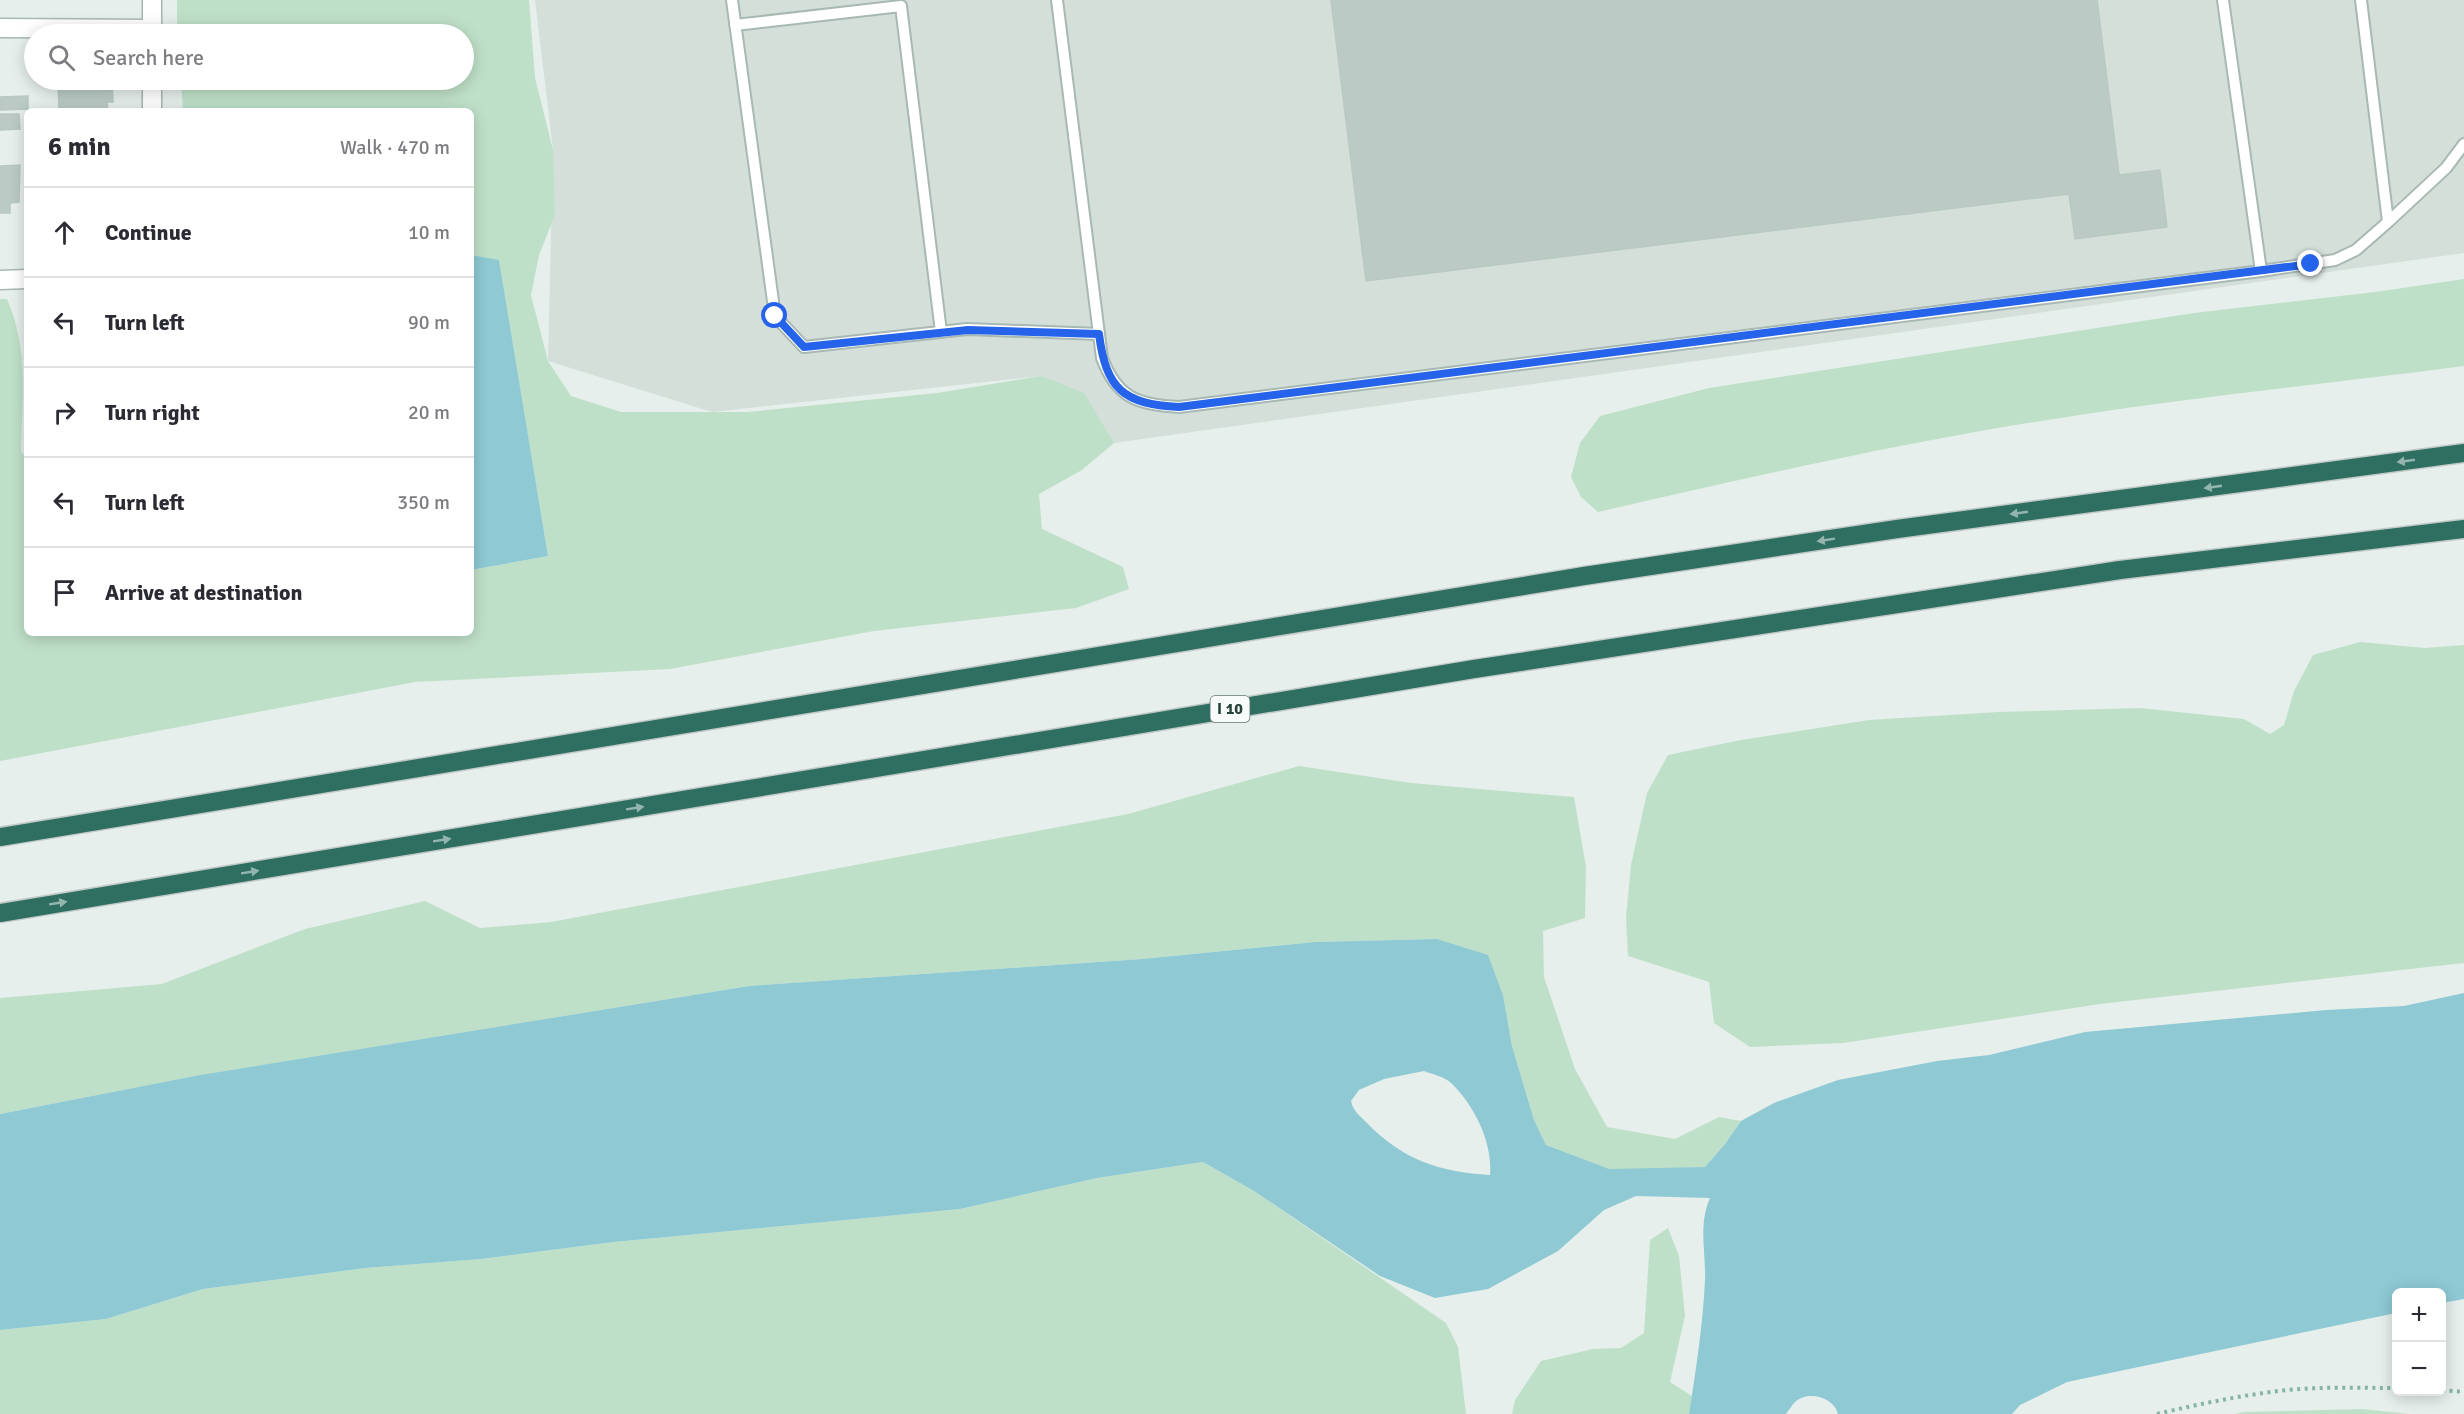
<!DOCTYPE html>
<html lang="en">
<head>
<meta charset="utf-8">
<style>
  body { margin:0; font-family:Signika,sans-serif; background:#f2f2f3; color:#2b2b33 }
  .controls { position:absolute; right:18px; bottom:18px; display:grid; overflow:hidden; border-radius:9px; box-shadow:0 3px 15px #0003 }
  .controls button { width:54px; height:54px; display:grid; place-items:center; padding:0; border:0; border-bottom:2px solid #e1e1e2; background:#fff; color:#2b2b33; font:30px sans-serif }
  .stop { position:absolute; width:18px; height:18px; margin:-14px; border:4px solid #2563eb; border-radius:50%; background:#fff }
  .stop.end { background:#2563eb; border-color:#fff; box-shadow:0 2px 6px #0008 }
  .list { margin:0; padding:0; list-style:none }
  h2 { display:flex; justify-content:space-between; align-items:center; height:78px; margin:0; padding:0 24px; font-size:26px }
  h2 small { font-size:20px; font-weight:400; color:#7c7c81 }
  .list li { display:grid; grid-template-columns:39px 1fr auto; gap:18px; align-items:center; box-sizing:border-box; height:90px; padding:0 24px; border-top:2px solid #e1e1e2 }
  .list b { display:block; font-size:22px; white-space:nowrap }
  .list em { font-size:20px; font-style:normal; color:#7c7c81 }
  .icon { flex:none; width:33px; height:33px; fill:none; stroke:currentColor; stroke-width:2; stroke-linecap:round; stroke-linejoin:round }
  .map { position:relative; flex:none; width:2464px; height:1414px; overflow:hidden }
  .search { position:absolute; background:#fff; box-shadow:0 3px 15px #0003; left:24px; top:24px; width:450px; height:66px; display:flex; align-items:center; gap:15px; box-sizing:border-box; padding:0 21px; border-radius:33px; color:#7c7c81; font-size:22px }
  .panel { position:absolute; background:#fff; box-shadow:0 3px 15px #0003; left:24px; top:108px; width:450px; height:528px; border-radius:9px }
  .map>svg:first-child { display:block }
</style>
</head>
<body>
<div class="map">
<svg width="2464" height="1414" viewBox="0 0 2464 1414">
  <rect width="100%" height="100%" fill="#e6efeb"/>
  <path fill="#d4dfda" d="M535,0h1929v253l-1350,190 -73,-67 -329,36 -164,-51 5,-211z"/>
  <path fill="#bfe0c8" d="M177,0h352l6,78 18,72 2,65 -16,40 -8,40 17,66 23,35 50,16h127l189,-19 104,-17 43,17 30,50 -32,27 -43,24 3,35 81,38 6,22 -53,19 -202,23 -204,38 -255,13 -415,79v-462h7c22,50 15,99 14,152l6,9v173h444v-63l77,-14 -49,-295 -28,-6v-144h-288l-2,-31h283v-46h-287z
    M2464,279v87c-130,17 -261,30 -391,50 -160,24 -318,60 -475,96l-17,-15 -10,-20 9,-34 20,-27 109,-28 485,-75 181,-21z
    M2360,642l65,6 39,-3v318l-364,41 -257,39 -93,4 -36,-24 -5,-41 -81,-26 -2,-39 5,-52 16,-72 21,-38 73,-15 128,-20 130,-8 141,-4 104,11 26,15 14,-9 10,-34 19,-36z
    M1299,766l112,17 163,14 12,70 -1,51 -42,13 1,46 31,92 32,58 68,12 44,-22 22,4 -16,23 -20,23 -92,4 -67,-26 -12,-25 -22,-74 -9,-51 -15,-39 -51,-17 -122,3 -173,17 -393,27 -548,89 -201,39v-116l162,-14 143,-55 120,-28 55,27 71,-6 577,-108z
    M1203,1162l51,29 192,132 12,24 8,67h-1466v-84l106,-11 97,-30 163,-21 115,-9 133,-17 346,-33 137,-31z
    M1668,1228l11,28 6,60 -15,66 22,14 -3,18h-177l3,-14 26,-39 52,-12 28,-1 23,-15 6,-93z
    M2362,1409l48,5h-175l9,-2z"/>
  <path fill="#8ec9d4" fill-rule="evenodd" d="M471,255l28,5 49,296 -77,14z
    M1437,939l51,16 15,40 9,51 22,74 12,25 63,24 96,-2 20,-23 16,-23 33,-18 64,-23 99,-19 52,-6 96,-23 241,-22 78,-4 60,-13v306l-22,4v-11h-46v21l-329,69 -47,23 -8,9h-174c-4,-17 -30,-24 -43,-12 -3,3 -6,8 -9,12h-97c7,-44 14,-90 16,-134 1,-28 -7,-55 5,-82l-74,-2 -32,14 -46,41 -70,38 -53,9 -55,-22 -126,-85 -51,-29 -106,16 -137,31 -346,33 -133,17 -115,9 -163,21 -97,30 -106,11v-216l200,-39 549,-89 393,-27 173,-17zM1424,1071c8,3 20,6 26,11 24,22 43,61 40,93 -51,-3 -87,-15 -123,-52 -7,-7 -14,-12 -16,-22l8,-11 25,-11z"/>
  <path fill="#bbcac4" stroke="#b8c9c2" stroke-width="1.5" d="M1331,0h766l22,175 41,-5 7,57 -92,12 -6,-45 -703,87z
    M58,80l54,1 1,21h-6l1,9h-49z
    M28,96v13l-28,1v-13z
    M0,114h19l1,15 -20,1z
    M20,165l-1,37 -9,1v10h-10v-47z"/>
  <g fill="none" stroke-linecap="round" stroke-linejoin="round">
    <g stroke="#a8b8b2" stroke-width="14">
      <path id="service" d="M732,0l43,316 29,31 163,-18 132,5
        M1057,0l45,358c15,40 36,47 77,49l1082,-136 74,-11 21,-10 32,-28 -27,-222
        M2223,0l38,271
        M735,25l166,-19 40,326
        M2388,222l58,-54 18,-24"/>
    </g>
    <g stroke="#a8b8b2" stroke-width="21">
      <path id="minor" d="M152,0v34
        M0,28l152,1
        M152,111v-31
        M0,280l27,-1"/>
    </g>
    <g stroke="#c2cac8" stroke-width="21">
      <path id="motorway" d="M0,837l1584,-261 313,-47 567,-76
        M0,913l1474,-244 646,-99 344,-41"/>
    </g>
    <path stroke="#86b3a5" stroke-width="4" stroke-dasharray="3 4.5" stroke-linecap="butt" d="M2442,1390l22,2
      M2157,1414c38,-9 76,-17 114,-22 41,-6 84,-4 125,-4"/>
    <use href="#service" stroke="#fff" stroke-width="10"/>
    <use href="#minor" stroke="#fff" stroke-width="18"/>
    <use href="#motorway" stroke="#2f6f62" stroke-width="18"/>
  </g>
  <defs><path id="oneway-solid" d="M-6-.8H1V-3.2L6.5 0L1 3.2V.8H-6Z" transform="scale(1.5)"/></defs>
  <g fill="#93b5ae">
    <use href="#oneway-solid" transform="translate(2406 461) rotate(172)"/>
    <use href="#oneway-solid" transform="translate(2213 487) rotate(172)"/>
    <use href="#oneway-solid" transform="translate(2019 513) rotate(172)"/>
    <use href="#oneway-solid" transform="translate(1826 540) rotate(171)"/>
    <use href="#oneway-solid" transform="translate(635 808) rotate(-9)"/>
    <use href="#oneway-solid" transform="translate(442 840) rotate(-9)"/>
    <use href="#oneway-solid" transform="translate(250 872) rotate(-9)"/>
    <use href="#oneway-solid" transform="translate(58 903) rotate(-9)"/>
  </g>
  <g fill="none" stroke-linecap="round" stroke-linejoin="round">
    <path stroke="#2563eb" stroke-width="8" d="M775,316l29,31 164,-17 131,4c7,55 24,70 80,73l1132,-143"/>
  </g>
  <g text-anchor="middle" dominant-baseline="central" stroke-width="4.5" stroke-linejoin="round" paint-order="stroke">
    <rect fill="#f7fbf9" stroke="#637a73" stroke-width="1.5" x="1210.5" y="696" width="39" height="26" rx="4.5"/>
    <g font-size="16" font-weight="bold" fill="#24423a">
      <text x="1230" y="709">I 10</text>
    </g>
  </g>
</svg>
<div class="controls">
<button>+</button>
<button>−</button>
</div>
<div class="stop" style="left:775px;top:316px"></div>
<div class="stop end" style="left:2311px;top:264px"></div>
<div class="search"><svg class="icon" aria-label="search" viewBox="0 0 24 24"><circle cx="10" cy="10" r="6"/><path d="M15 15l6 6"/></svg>Search here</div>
<section class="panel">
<h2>6 min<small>Walk · 470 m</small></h2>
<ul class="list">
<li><svg class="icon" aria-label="ahead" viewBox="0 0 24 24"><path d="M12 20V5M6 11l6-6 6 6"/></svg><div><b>Continue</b></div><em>10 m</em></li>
<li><svg class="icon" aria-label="left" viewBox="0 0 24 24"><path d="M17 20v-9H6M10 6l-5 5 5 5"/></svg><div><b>Turn left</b></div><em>90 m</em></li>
<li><svg class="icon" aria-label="right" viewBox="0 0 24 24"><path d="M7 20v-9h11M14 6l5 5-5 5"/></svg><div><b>Turn right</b></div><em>20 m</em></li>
<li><svg class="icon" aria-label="left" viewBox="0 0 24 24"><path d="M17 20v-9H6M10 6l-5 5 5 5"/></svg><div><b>Turn left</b></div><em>350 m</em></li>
<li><svg class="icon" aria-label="arrive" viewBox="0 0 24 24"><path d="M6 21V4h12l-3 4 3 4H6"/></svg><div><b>Arrive at destination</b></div></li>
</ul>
</section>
</div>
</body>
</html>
